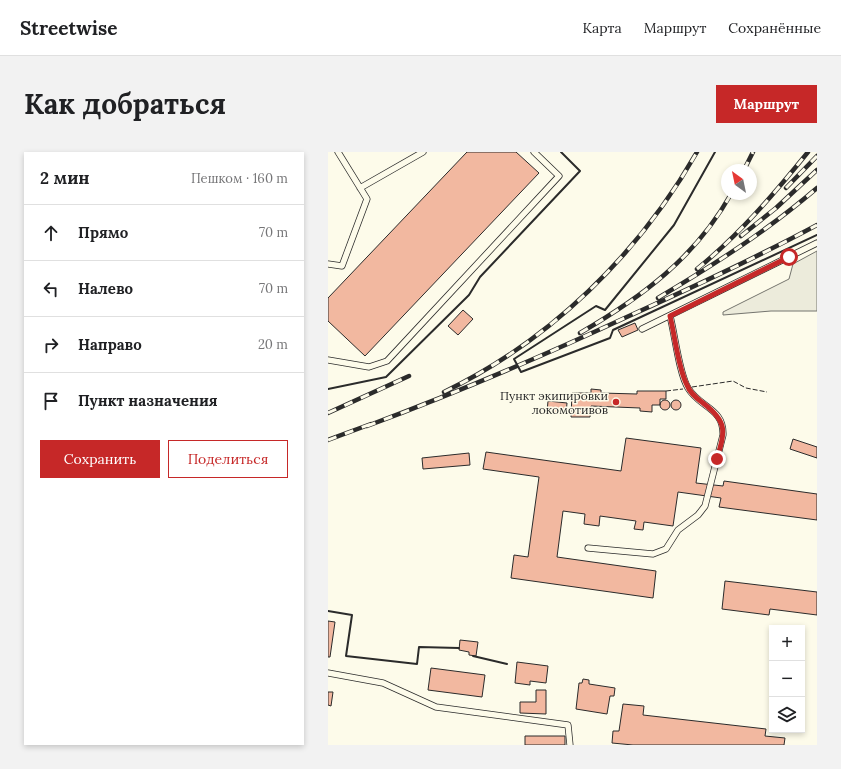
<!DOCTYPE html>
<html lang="ru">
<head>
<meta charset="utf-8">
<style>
  body { margin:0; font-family:Lora,serif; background:#f2f2f2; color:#202124 }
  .controls { position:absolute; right:12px; bottom:12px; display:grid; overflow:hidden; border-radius:0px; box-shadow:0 2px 6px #0003 }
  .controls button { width:36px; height:36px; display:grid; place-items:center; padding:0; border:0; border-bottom:1px solid #e0e0e0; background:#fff; color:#202124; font:20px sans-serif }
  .compass { position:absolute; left:393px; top:12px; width:36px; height:36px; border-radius:50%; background:#fff; box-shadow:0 2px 6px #0003; rotate:327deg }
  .stop { position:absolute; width:12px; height:12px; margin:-9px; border:3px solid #c62828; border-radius:50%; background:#fff }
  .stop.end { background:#c62828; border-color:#fff; box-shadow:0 1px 4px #0008 }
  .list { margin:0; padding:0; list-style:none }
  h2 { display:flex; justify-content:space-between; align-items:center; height:52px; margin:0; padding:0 16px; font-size:17px }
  h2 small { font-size:13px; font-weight:400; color:#757577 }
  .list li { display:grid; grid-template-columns:26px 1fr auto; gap:12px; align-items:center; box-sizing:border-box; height:56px; padding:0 16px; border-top:1px solid #e0e0e0 }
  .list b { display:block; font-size:15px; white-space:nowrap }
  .list em { font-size:13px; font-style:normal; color:#757577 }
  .actions { display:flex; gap:8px; padding:12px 16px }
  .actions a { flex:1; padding:9px 0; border:1px solid #c62828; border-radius:0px; text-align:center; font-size:14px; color:#c62828 }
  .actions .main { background:#c62828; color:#fff }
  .icon { flex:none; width:22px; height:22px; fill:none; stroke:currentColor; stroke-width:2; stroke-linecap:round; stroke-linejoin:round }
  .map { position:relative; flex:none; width:489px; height:593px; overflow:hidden; border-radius:0px }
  header { display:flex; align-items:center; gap:24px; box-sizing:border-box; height:56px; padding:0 20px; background:#fff; border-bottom:1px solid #e0e0e0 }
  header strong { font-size:19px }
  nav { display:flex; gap:22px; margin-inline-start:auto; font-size:14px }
  .intro { display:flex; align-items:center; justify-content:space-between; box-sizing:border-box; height:96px; padding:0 24px }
  h1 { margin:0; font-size:28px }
  .button { padding:10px 18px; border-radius:0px; background:#c62828; color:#fff; font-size:14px; font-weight:700 }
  main { display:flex; gap:24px; padding:0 24px }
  aside { flex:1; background:#fff; border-radius:0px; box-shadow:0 2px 6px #0003 }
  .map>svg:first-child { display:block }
</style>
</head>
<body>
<header>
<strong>Streetwise</strong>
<nav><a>Карта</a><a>Маршрут</a><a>Сохранённые</a></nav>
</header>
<div class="intro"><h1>Как добраться</h1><a class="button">Маршрут</a></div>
<main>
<aside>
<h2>2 мин<small>Пешком · 160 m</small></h2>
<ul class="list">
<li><svg class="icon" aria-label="ahead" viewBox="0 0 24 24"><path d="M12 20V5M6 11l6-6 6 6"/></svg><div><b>Прямо</b></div><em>70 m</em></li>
<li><svg class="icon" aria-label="left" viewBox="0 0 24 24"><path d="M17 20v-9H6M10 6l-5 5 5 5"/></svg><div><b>Налево</b></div><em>70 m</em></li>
<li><svg class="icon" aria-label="right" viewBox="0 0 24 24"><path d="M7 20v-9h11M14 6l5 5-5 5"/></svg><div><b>Направо</b></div><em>20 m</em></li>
<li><svg class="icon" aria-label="arrive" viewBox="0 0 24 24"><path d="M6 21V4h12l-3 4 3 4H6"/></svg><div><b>Пункт назначения</b></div></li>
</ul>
<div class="actions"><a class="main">Сохранить</a><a>Поделиться</a></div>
</aside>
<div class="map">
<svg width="489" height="593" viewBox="0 0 489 593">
  <rect width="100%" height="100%" fill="#fdfbea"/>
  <path fill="#ecebdb" stroke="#74746e" d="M489,99v60h-46l-48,4v-3l66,-33 4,-15z"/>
  <path fill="#f2b8a0" stroke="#2b2b2b" d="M139,0h49l23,21 -174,183 -37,-35v-23z
    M135,158l10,9 -15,16 -10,-9z
    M307,171l3,7 -16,7 -4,-7z
    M263,237l10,1v3l36,1v-3h29v8h-6v6h-8v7l-12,-1v-3l-49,-2 -1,11h-19l1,-24h19z
    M343 253a5 5 0 1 1 10 0a5 5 0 1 1-10 0Z
    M332 253a5 5 0 1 1 10 0a5 5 0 1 1-10 0Z
    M220,249l19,2 -1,11 -19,-2z
    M298,286l75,10 -5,35 27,3 1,-5 93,13v26l-98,-13 2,-9 -43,-6 -5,34 -29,-4 -1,8 -9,-1 2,-8 -36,-5 -1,10 -15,-2 1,-10 -22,-3 -6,46 99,14 -3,27 -142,-20 3,-23 14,2 11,-80 -56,-8 3,-17 135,19z
    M465,287l24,8v11l-27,-9z
    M141,301l1,12 -47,4 -1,-11z
    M397,429l92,11v23l-47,-6 -1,6 -47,-6z
    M0,469l7,1 -5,35h-2z
    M132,488l18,2 -2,14 -7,-1v-3l-10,-2z
    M189,510l31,4 -2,17 -16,-2v4l-15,-2z
    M103,516l54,7 -3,22 -54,-7z
    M255,527l6,1v4l26,4 -1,8h-4l-3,18 -31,-5 3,-26h3z
    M208,538h10v24l-26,-1v-11h16z
    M0,540h5l-2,14 -3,-1z
    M295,552l21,2 -1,9 123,14 -1,7 20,2 -1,7h-151l-21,-2 1,-12h6z
    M197,584h40v9h-40z"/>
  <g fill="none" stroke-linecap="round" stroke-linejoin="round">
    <g stroke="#2b2b2b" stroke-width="7">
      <path id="service" d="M32,36l63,-36
        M0,112l14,2 25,-67 -29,-47
        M314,177l175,-86
        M0,208l41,7 18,-6 172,-185 -25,-24
        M260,396l65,6 13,-5 12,-19 20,-15 7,-9 18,-71c1,-27 -23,-27 -35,-47 -9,-15 -13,-53 -18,-72
        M0,521l55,10 53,24 132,18 2,20"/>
    </g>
    <use href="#service" stroke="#fdfbea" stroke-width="5.5"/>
    <g stroke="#2b2b2b" stroke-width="4.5">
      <path id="rail" d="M416,18l9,-18
        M458,36l31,-32
        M413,84l35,-28 41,-38
        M369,117c42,-34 77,-75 111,-117
        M330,146c57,-34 109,-67 159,-110
        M252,181c62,-36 115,-75 151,-139
        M116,240c106,-51 195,-138 253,-240
        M0,261l81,-37
        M39,274c89,-33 176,-70 262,-110 64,-29 127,-58 188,-91
        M0,288l43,-16"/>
    </g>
    <use href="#rail" stroke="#fdfbea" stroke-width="3" stroke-dasharray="9" stroke-linecap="butt"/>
    <path stroke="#2b2b2b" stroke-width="1" stroke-dasharray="5 2" stroke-linecap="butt" d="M364,235l41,-6 13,7 21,4
      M338,239l17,-2"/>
    <path stroke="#2b2b2b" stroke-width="2" d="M387,0l-41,73 -69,85 -9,-4 -82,53 7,13 89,-34 3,-8 204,-95
      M0,237l58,-12 83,-82 11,-18 100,-106 -19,-19
      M0,459l24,4 -6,41 71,8 2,-17 40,1
      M145,504l34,8"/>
  </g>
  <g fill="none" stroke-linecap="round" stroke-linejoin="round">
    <path stroke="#c62828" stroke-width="5" d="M389,307c8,-28 11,-37 -14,-56 -7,-5 -13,-10 -16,-18 -9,-17 -12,-49 -17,-69l119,-59"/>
  </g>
  <circle fill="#c62828" stroke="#fdfbea" stroke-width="1.5" cx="288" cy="250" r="4"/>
  <g text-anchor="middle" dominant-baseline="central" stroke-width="3" stroke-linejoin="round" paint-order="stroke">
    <g font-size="12" fill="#2b2b2b" stroke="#fdfbea" text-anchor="end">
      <text x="280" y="243">Пункт экипировки<tspan x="280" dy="14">локомотивов</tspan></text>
    </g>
  </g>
</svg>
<div class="controls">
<button>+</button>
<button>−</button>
<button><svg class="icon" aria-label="layers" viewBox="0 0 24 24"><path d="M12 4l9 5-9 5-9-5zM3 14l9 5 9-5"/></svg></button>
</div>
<svg class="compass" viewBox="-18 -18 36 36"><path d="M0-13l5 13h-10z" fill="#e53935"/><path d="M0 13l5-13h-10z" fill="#757577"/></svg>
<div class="stop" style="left:461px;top:105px"></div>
<div class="stop end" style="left:389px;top:307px"></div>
</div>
</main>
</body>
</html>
